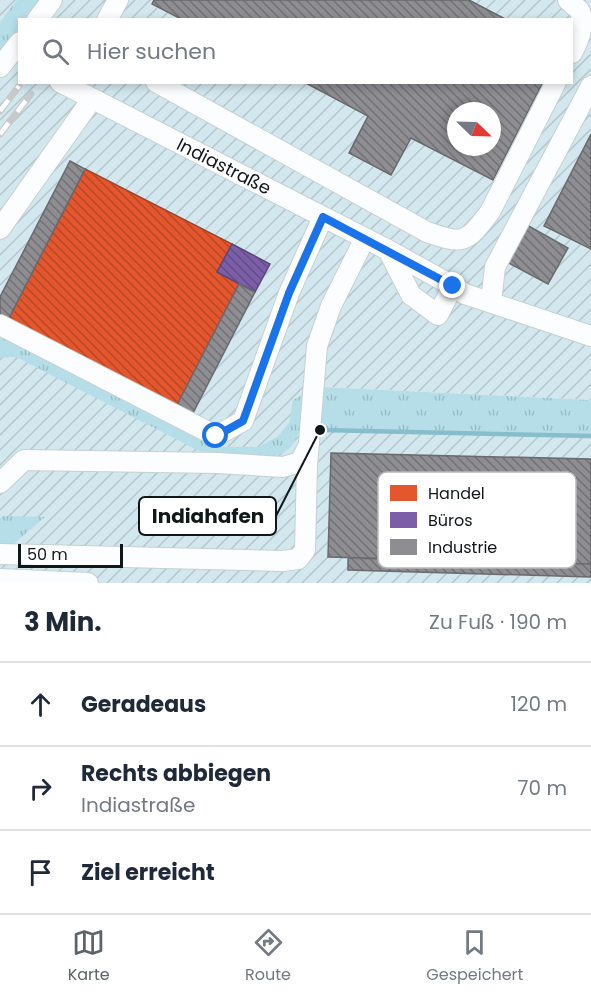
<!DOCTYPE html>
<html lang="de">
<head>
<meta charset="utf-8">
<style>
  body { margin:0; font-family:Poppins,sans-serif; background:#f2f2f3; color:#1f2937 }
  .compass { position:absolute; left:447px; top:102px; width:54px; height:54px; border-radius:50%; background:#fff; box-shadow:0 3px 9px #0003; rotate:113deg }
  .scale { position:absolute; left:18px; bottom:15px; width:105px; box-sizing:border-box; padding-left:6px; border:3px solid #101719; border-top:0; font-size:16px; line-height:21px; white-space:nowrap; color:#101719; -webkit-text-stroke:4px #fff; paint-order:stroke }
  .stop { position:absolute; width:18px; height:18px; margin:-14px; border:4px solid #1a73e8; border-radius:50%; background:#fff }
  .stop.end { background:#1a73e8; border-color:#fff; box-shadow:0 2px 6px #0008 }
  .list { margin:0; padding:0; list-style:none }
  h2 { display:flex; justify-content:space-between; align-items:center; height:78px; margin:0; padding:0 24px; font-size:26px }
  h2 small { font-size:20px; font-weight:400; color:#747a83 }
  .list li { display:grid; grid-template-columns:39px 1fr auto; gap:18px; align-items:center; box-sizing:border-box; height:84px; padding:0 24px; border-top:2px solid #e0e1e3 }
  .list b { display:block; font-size:22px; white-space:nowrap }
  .list p { margin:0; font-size:20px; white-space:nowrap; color:#747a83 }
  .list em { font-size:20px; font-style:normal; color:#747a83 }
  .icon { flex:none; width:33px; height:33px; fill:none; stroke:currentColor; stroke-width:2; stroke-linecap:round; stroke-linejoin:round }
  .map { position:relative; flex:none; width:591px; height:583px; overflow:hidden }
  .search { position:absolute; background:#fff; box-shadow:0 3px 9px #0003; left:18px; right:18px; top:18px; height:66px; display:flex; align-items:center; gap:15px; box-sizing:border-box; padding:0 21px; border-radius:0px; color:#747a83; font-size:22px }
  .sheet { height:330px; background:#fff }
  nav { display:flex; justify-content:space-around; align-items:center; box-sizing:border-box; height:84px; border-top:2px solid #e0e1e3; background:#fff; font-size:16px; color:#747a83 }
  nav a { display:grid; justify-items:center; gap:3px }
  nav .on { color:#5c6467 }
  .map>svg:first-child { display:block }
</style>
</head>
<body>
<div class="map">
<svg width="591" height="583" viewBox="0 0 591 583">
  <defs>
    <pattern id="industrial-furrows" width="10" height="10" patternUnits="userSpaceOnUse" patternTransform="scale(1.5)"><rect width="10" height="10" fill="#d3e8ee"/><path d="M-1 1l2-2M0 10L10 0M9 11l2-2" fill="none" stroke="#b4c6cc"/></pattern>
    <pattern id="grass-tufts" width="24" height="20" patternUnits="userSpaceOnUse" patternTransform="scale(1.5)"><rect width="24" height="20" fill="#b6dee8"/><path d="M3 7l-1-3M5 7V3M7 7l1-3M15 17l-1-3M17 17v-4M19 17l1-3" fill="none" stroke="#9bbec6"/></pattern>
    <pattern id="shops-back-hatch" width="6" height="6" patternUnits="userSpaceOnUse" patternTransform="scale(1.5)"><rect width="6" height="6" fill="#e4572e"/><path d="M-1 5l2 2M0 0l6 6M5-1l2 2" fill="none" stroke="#b74726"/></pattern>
    <pattern id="offices-back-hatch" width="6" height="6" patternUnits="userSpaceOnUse" patternTransform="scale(1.5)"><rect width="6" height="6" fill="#7b5ea7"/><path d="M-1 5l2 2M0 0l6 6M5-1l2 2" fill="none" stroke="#634d87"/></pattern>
    <pattern id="industry-back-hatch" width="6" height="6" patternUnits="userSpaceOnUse" patternTransform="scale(1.5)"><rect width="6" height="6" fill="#8d8d92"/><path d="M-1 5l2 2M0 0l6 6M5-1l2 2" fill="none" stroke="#727276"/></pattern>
  </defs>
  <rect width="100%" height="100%" fill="#e8f4f7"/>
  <path fill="url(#industrial-furrows)" fill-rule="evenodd" d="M0,0h591v400l-270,-13v43l270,5v148h-591zM20,20h552v62h-552zM456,111h36v36h-36z"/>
  <path fill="url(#grass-tufts)" d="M17,0h24l-15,19 -6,1 -1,8 -19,25v-31z
    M0,336l217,111h41l19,-10 12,-14 4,-23 9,-5 1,2 1,26 -13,24 -9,7 -15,5 -60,-4 -187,-96 -7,-2 -13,1z
    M321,387l270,13v35l-271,-5z
    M3,516l42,1 -36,31 -9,-4v-26z"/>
  <path fill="url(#shops-back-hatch)" stroke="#a44428" stroke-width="1.5" d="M85,169l147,75 -15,28 22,12 -63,123 -168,-87z"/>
  <path fill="url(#offices-back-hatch)" stroke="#5b497c" stroke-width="1.5" d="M232,244l38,20 -15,28 -38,-20z"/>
  <path fill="url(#industry-back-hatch)" stroke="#686a6e" stroke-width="1.5" fill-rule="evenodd" d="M154,0h315l38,20h-324l-31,-16z
    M304,82h239l-50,98 -82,-42 -20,37 -42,-22 19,-37zM456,111h36v36h-36z
    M591,134v115l-47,-23z
    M70,161l15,8 -77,151 -8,-4v-19z
    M525,224l43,24 -20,36 -43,-23z
    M239,284l16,8 -63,123 -16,-8z
    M331,453l260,6v105l-263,-7z
    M348,558l243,6v13l-243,-7z"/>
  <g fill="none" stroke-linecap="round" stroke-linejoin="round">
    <path stroke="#87becc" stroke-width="4.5" d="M320,430l271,6"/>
    <g stroke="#c6d0d2" stroke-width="22">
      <path id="minor" d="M568,0c3,3 8,7 11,10 8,13 -1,32 -7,43
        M37,20l15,-20
        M107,20l11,-20
        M0,67l20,-25
        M60,82l328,168 65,36 -15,29 -27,-20 -23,-45
        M156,82l271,150c37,13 39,11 63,-20l66,-130
        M0,229l92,-130
        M453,286l12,8 126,42
        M491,302l4,-35 96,-181
        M0,325l216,111 27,-15 46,-128 34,-76
        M0,483l24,-23 194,3 65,4 17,-5 8,-15
        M0,554l283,7 15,-2 7,-9 2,-84 10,-120 14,-40 34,-68
        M0,579l88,4"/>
    </g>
    <use href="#minor" stroke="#fcfdfe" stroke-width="20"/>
    <g stroke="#c7cacb" stroke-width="7">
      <path id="rail" d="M0,111l19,-25
        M0,134l31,-40"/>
    </g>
    <use href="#rail" stroke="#fff" stroke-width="4.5" stroke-dasharray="14" stroke-linecap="butt"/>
  </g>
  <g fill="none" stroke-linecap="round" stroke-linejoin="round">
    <path stroke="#1a73e8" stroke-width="8" d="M216,436l27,-15 46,-128 34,-76 130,69"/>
  </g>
  <g text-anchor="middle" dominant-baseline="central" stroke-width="6" stroke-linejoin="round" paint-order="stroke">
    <g font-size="18" fill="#101719" stroke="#fff">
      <text transform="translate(224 166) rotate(27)">Indiastraße</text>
    </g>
  </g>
  <rect x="378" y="472" width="198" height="96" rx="9" fill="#fff" stroke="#b7b9ba" stroke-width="1.5"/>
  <rect x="390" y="485" width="27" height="16" fill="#e4572e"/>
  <rect x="390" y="512" width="27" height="16" fill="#7b5ea7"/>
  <rect x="390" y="539" width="27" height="16" fill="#8d8d92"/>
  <g font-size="16" fill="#101719">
    <text x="428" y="499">Handel</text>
    <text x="428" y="526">Büros</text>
    <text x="428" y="553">Industrie</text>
  </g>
  <path fill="none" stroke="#101719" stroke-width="2" d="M320 430L276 516"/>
  <circle fill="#101719" stroke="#fff" stroke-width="2" cx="320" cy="430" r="6"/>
  <rect fill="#fff" stroke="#101719" stroke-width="2" x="139" y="497" width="137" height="38" rx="6"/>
  <g font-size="20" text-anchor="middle" font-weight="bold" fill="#101719">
    <text x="208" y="523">Indiahafen</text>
  </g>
</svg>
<svg class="compass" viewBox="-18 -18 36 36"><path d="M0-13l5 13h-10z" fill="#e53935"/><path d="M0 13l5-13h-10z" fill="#747a83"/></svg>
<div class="scale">50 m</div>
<div class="stop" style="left:216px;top:436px"></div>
<div class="stop end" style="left:453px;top:286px"></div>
<div class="search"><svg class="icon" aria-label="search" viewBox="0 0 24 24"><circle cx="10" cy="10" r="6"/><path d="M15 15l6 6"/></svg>Hier suchen</div>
</div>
<section class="sheet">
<h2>3 Min.<small>Zu Fuß · 190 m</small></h2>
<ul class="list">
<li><svg class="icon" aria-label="ahead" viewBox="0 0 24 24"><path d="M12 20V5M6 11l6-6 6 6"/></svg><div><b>Geradeaus</b></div><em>120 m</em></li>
<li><svg class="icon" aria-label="right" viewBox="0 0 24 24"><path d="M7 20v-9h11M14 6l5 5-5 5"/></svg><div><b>Rechts abbiegen</b><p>Indiastraße</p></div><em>70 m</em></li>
<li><svg class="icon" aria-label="arrive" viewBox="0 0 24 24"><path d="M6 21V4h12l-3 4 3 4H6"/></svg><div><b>Ziel erreicht</b></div></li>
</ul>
</section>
<nav>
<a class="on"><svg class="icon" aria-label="map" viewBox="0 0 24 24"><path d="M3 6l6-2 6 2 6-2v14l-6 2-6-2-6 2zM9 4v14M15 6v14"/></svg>Karte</a>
<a><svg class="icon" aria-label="directions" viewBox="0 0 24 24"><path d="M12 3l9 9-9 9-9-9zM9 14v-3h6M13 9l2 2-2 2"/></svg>Route</a>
<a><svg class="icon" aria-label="saved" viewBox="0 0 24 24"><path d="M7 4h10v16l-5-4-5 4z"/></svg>Gespeichert</a>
</nav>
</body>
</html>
